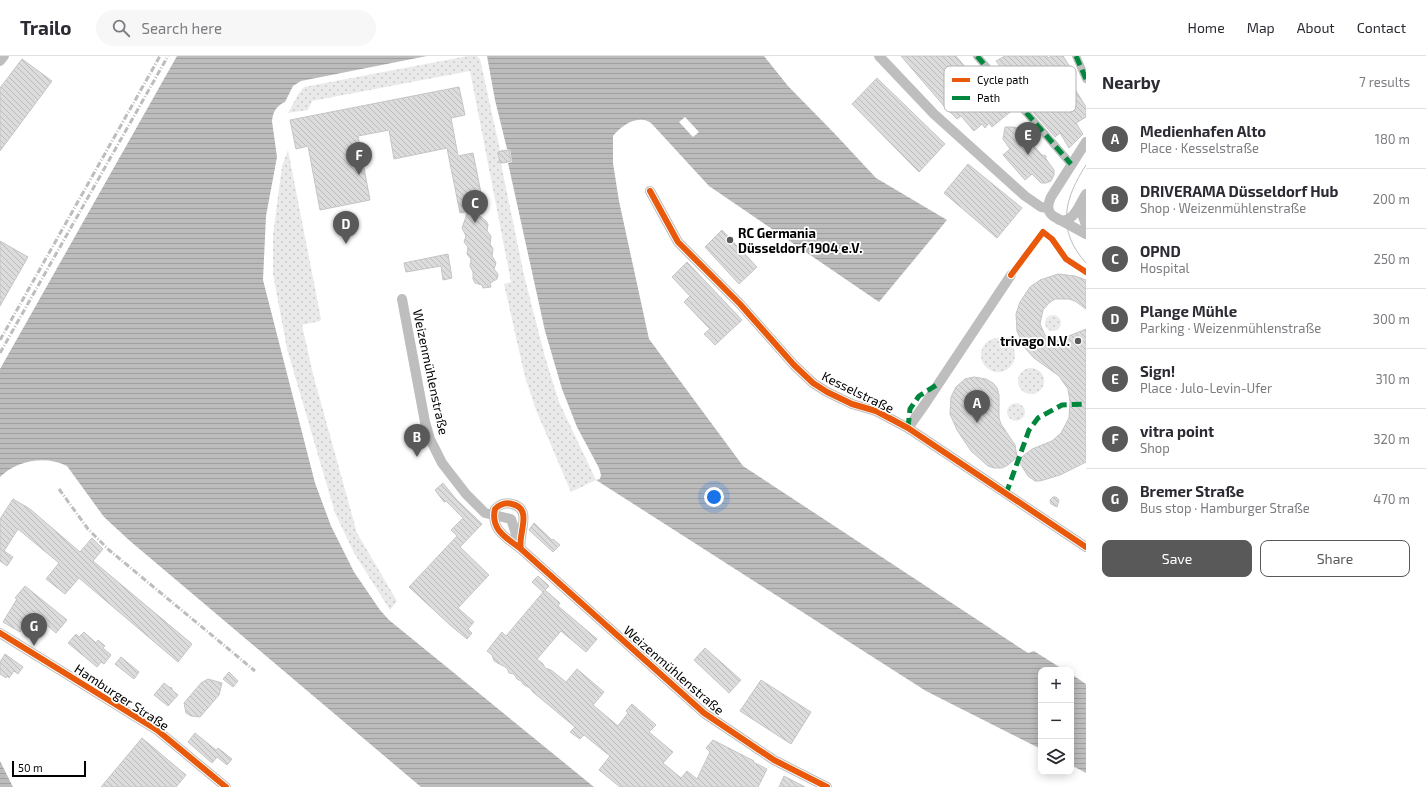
<!DOCTYPE html>
<html lang="en">
<head>
<meta charset="utf-8">
<style>
  body { margin:0; font-family:"Exo 2",sans-serif; background:#f7f7f7; color:#2b2b33 }
  .controls { position:absolute; right:12px; bottom:12px; display:grid; overflow:hidden; border-radius:8px; box-shadow:0 2px 10px #0003 }
  .controls button { width:36px; height:36px; display:grid; place-items:center; padding:0; border:0; border-bottom:1px solid #e1e1e2; background:#fff; color:#2b2b33; font:20px sans-serif }
  .scale { position:absolute; left:12px; bottom:10px; width:74px; box-sizing:border-box; padding-left:4px; border:2px solid #000; border-top:0; font-size:11px; line-height:14px; white-space:nowrap; color:#000; -webkit-text-stroke:3px #fff; paint-order:stroke }
  .you { position:absolute; left:714px; top:441px; width:14px; height:14px; margin:-10px; border:3px solid #fff; border-radius:50%; background:#1a73e8; box-shadow:0 0 0 6px #1a73e833 }
  .badge { display:grid; place-items:center; width:26px; height:26px; border-radius:50%; background:#595959; color:#fff; font-size:13px; font-weight:700 }
  .pin { position:absolute; translate:-50% -33px; filter:drop-shadow(0 1px 2px #0008) }
  .pin::after { content:''; position:absolute; top:21px; width:14px; height:12px; background:inherit; clip-path:polygon(0 0,100% 0,50% 100%) }
  .list { margin:0; padding:0; list-style:none }
  h2 { display:flex; justify-content:space-between; align-items:center; height:52px; margin:0; padding:0 16px; font-size:17px }
  h2 small { font-size:13px; font-weight:400; color:#7c7c81 }
  .list li { display:grid; grid-template-columns:26px 1fr auto; gap:12px; align-items:center; box-sizing:border-box; height:60px; padding:0 16px; border-top:1px solid #e1e1e2 }
  .list b { display:block; font-size:15px; white-space:nowrap }
  .list p { margin:0; font-size:13px; white-space:nowrap; color:#7c7c81 }
  .list em { font-size:13px; font-style:normal; color:#7c7c81 }
  .actions { display:flex; gap:8px; padding:12px 16px }
  .actions a { flex:1; padding:9px 0; border:1px solid #595959; border-radius:8px; text-align:center; font-size:14px; color:#595959 }
  .actions .main { background:#595959; color:#fff }
  .icon { flex:none; width:22px; height:22px; fill:none; stroke:currentColor; stroke-width:2; stroke-linecap:round; stroke-linejoin:round }
  .map { position:relative; flex:none; width:1086px; height:731px; overflow:hidden }
  header { display:flex; align-items:center; gap:24px; box-sizing:border-box; height:56px; padding:0 20px; background:#fff; border-bottom:1px solid #e1e1e2 }
  header strong { font-size:19px }
  nav { display:flex; gap:22px; margin-inline-start:auto; font-size:14px }
  .search { width:280px; height:36px; background:#f7f7f7; display:flex; align-items:center; gap:10px; box-sizing:border-box; padding:0 14px; border-radius:22px; color:#7c7c81; font-size:15px }
  main { display:flex }
  aside { flex:1; background:#fff }
  .map>svg:first-child { display:block }
</style>
</head>
<body>
<header>
<strong>Trailo</strong>
<div class="search"><svg class="icon" aria-label="search" viewBox="0 0 24 24"><circle cx="10" cy="10" r="6"/><path d="M15 15l6 6"/></svg>Search here</div>
<nav><a>Home</a><a>Map</a><a>About</a><a>Contact</a></nav>
</header>
<main>
<div class="map">
<svg width="1086" height="731" viewBox="0 0 1086 731">
  <defs>
    <pattern id="grass-dots" width="8" height="8" patternUnits="userSpaceOnUse"><rect width="8" height="8" fill="#eaeaea"/><path d="M2 2h.1M6 6h.1" fill="none" stroke="#c7c7c7" stroke-width="1.8" stroke-linecap="round"/></pattern>
    <pattern id="water-rules" width="6" height="5" patternUnits="userSpaceOnUse"><rect width="6" height="5" fill="#bcbcbc"/><path d="M0 2.5h6" fill="none" stroke="#a0a0a0"/></pattern>
    <pattern id="building-back-hatch" width="6" height="6" patternUnits="userSpaceOnUse"><rect width="6" height="6" fill="#dcdcdc"/><path d="M-1 5l2 2M0 0l6 6M5-1l2 2" fill="none" stroke="#bbb"/></pattern>
  </defs>
  <rect width="100%" height="100%" fill="#fff"/>
  <path fill="url(#grass-dots)" d="M468,0h9l3,3 20,91 10,-1 2,13 -11,2 23,111 21,82 14,45 37,78 -25,12 -35,-82 -11,-33 -21,-93 7,-2 -41,-211 -158,30 -4,9 -20,3 11,-20 5,-6z
    M288,94l33,169 -1,2 -18,4 11,49 44,159 40,68 -7,9 -36,-57 -19,-40 -48,-164 -14,-75v-39l9,-69z
    M1045 267a8 8 0 1 1 16 0a8 8 0 1 1-16 0Z
    M981 299a17 17 0 1 1 34 0a17 17 0 1 1-34 0Z
    M1018 325a13 13 0 1 1 26 0a13 13 0 1 1-26 0Z
    M1007 356a9 9 0 1 1 18 0a9 9 0 1 1-18 0Z"/>
  <path fill="url(#water-rules)" d="M177,0h250l-126,25 -8,5 -8,16c-9,4 -12,10 -13,19l5,36 -11,59 -3,64 52,203 16,43 23,46 26,38 9,10 205,167h-173l-291,-246 -26,-24 -37,-51c-21,-11 -50,-6 -67,11v-108z
    M487,0h277l24,30 47,48 41,44 71,42 -68,82 -170,-116 -57,-62c-2,-2 -6,-4 -9,-4 -11,-2 -24,8 -30,16v27l6,38 30,138 94,127 285,187 6,-2 30,19h-23v79l-115,-58 -330,-211 4,-1 1,-4 -2,-7 -22,-41 -15,-38 -17,-58 -37,-168 4,-1 -2,-13h-3l-12,-49z
    M1071,618l15,10v89l-15,-8z
    M0,705l13,26h-13z"/>
  <path fill="#fff" d="M685,61l14,15 -6,5 -14,-15z"/>
  <path fill="url(#building-back-hatch)" stroke="#c5c5c5" d="M901,0h55l10,12 2,-2 10,12 2,-2 25,24 2,-1 8,9 -23,19 -3,-4 -4,5 -3,-4 -8,7 -13,-15 -4,3 -13,-13z
    M1005,0h42l1,2 3,-2h12l7,11 -6,4 22,36v10l-10,6 7,11 -14,14 -9,-15 -5,4 -39,-44 4,-2 -24,-30z
    M22,3l30,22 -52,70v-63z
    M877,22l68,66 -26,28 -67,-68z
    M459,31l6,28 -14,3 7,38 15,-3 11,55 -11,2 13,11 2,3 -1,7 4,5 -1,8 3,5 -1,7 4,7 -2,6 4,5 -1,5 -7,4 1,4 -8,1 -1,-3 -7,-2 -2,-4v-7l-3,-6 1,-7 -4,-5 1,-7 -4,-5 2,-6 -4,-8 6,-17 -8,2 -13,-65 -53,11 -5,-29 -31,6 12,64 -50,10 -12,-64 -12,3 -6,-29z
    M1005,71h8l5,1 24,27 4,1v3l8,11v5l-3,6 -5,2h-5l-9,-9 -7,6 -22,-25 7,-6 -7,-10z
    M509,94l2,11 -11,2 -2,-11z
    M968,108l54,44 -25,30 -53,-45z
    M722,174l35,37 -18,17 -34,-37z
    M0,185l28,16 -28,49z
    M448,198l4,24 -9,2 -2,-14 -35,6 -2,-9z
    M687,206l55,58 -27,25 -11,-11 6,-5 -26,-27 6,-6 -18,-19z
    M1058,218l17,2 11,4v29l-11,-8 -6,-2h-14l-6,4 -6,7 -3,14 5,11 9,7 32,-13v133l-26,13 -20,6h-5l-7,-5 -10,-16 14,-11 20,-8 9,-8 8,-15 1,-17 -2,-12 -9,-13 -25,-18 -10,-11 -7,-16 -1,-17 4,-12 10,-15 10,-7z
    M974,321l12,2 7,4 4,5 2,7v23l2,6 14,21 2,12 -9,8 -6,3h-8l-6,-2 -17,-15 -14,-21 -7,-16 1,-17 5,-10 9,-8z
    M443,427l13,16 26,25 -22,23 29,28 -31,33 16,14 -6,7 4,4 -5,6 -17,-14 -41,-38 48,-51 -6,-6 12,-12 -17,-17 -2,1 -9,-12z
    M1053,441h3l3,3 -2,7 -6,-3 -1,-4z
    M13,443l17,10 50,43 12,-14 11,11 -10,12 99,83 -14,18 -99,-84 -14,16 -19,-15 13,-16 -41,-34 -14,22 9,6 -6,9 -7,-5v-42z
    M534,467l18,17 1,-1 7,6 -7,7 -24,-22z
    M538,520l11,10 -4,4 15,13 -2,3 39,33 -11,13 -25,-21 -24,28 6,5 2,4 6,2 15,12 11,-13 27,23 -11,13 25,21 10,-13 -2,-2 6,-7 24,21 -7,7 24,20 -10,11 18,15 6,-7 10,8 13,-27 -4,-4 7,-8 41,21 -1,1 14,7 -9,18h-138l-21,-17 11,-14 -26,-21 -4,4 -10,-7 5,-5 -42,-35 -3,-4 -6,-3 -3,-4 -4,-2 -3,-5 -5,-1 -2,-5 -13,-7 -2,-6 -5,-4 15,-19 4,4 38,-45 -1,1 -11,-10z
    M25,530l42,34 -11,13 -22,-19 -9,14 -2,-1 -3,5 -17,-10 14,-23 -2,-1z
    M84,576l12,11 2,-3 7,6 -2,2 8,7 -7,9 -3,-2 -4,5 -29,-24 8,-9 3,3z
    M705,592l36,32 -12,13 -35,-33z
    M5,598l18,13 -5,7 -4,-3 -5,7 -2,-2 -1,2 -6,-4v-12z
    M121,601l18,15 -5,7 -19,-15z
    M229,616l9,9 -5,6 -10,-8z
    M208,623l14,4 -3,12 -19,22 -9,-1 -5,-3 -2,-10 17,-20z
    M761,624l50,32 -20,32 -51,-33z
    M164,627l5,4 3,1v2l6,5 -10,11 -14,-11z
    M195,677l21,17 2,-2 14,11 -5,6 -10,-8 -5,6 -24,-21z
    M142,682l44,37 -10,12h-75z
    M784,720l21,11h-26z"/>
  <g fill="none" stroke-linecap="round" stroke-linejoin="round">
    <path stroke="#bebebe" stroke-width="8" d="M977,0l94,108
      M1076,0l10,23"/>
    <path stroke="#bebebe" stroke-width="10" d="M879,0l55,58 91,82 16,11 7,1
      M0,5l4,-5
      M1086,86l-35,55c-3,7 -5,13 2,19l33,18
      M650,135l28,51 62,62 54,61 19,18 14,9 25,12 24,7 32,17 178,119
      M1082,146v12l4,11
      M1059,164c15,4 20,-16 27,-26
      M402,243l23,123 5,17 12,24 24,31 19,19 26,6 8,24
      M908,372l17,-24 86,-129
      M521,493c-4,-14 13,-40 -9,-45 -7,-2 -12,0 -17,5 -5,21 12,29 26,40l183,164 70,47 53,27
      M0,577l157,97 69,57"/>
    <path stroke="#bdbdbd" stroke-width="1" d="M1086,109c-22,34 -30,65 0,98"/>
    <path stroke="#bdbdbd" stroke-width="3" stroke-dasharray="6 2 1 2" stroke-linecap="butt" d="M0,284l160,-284
      M0,297l168,-297
      M59,433l29,40 21,21 146,121"/>
    <path stroke="#00873e" stroke-width="5" stroke-dasharray="10 5" stroke-linecap="butt" d="M977,0l94,108
      M1076,0l10,23
      M908,372l2,-19 9,-13 19,-12
      M1006,438l23,-64 9,-12 24,-13 24,-1"/>
    <g stroke="#fff" stroke-width="8">
      <path id="cycleway" d="M650,135l28,51 62,62 54,61 19,18 14,9 25,12 24,7 32,17 178,119
        M1011,219l32,-43 9,7 14,20 20,13
        M521,493c-4,-14 13,-40 -9,-45 -7,-2 -12,0 -17,5 -5,21 12,29 26,40l183,164 70,47 53,27
        M0,577l157,97 69,57"/>
    </g>
    <use href="#cycleway" stroke="#e8590c" stroke-width="6"/>
  </g>
  <g fill="#595959" stroke="#fff" stroke-width="1.5">
    <circle cx="730" cy="184" r="4"/>
    <circle cx="1078" cy="285" r="4"/>
  </g>
  <g text-anchor="middle" dominant-baseline="central" stroke-width="3.5" stroke-linejoin="round" paint-order="stroke">
    <g font-size="13" font-weight="bold" fill="#000" stroke="#fff" text-anchor="start">
      <text x="738" y="177">RC Germania<tspan x="738" dy="15">Düsseldorf 1904 e.V.</tspan></text>
      <text x="1070" y="285" text-anchor="end">trivago N.V.</text>
    </g>
    <g font-size="13" fill="#000" stroke="#fff">
      <text transform="translate(431 316) rotate(78)">Weizenmühlenstraße</text>
      <text transform="translate(858 336) rotate(26)">Kesselstraße</text>
      <text transform="translate(674 614) rotate(41)">Weizenmühlenstraße</text>
      <text transform="translate(122 641) rotate(33)">Hamburger Straße</text>
    </g>
  </g>
  <rect x="944" y="10" width="132" height="46" rx="6" fill="#fff" stroke="#b2b2b2" stroke-width="1"/>
  <rect x="952" y="22" width="18" height="4" fill="#e8590c"/>
  <rect x="952" y="40" width="18" height="4" fill="#00873e"/>
  <g font-size="11" fill="#000">
    <text x="977" y="28">Cycle path</text>
    <text x="977" y="46">Path</text>
  </g>
</svg>
<div class="controls">
<button>+</button>
<button>−</button>
<button><svg class="icon" aria-label="layers" viewBox="0 0 24 24"><path d="M12 4l9 5-9 5-9-5zM3 14l9 5 9-5"/></svg></button>
</div>
<div class="scale">50 m</div>
<div class="you"></div>
<div class="pin badge" style="left:977px;top:367px">A</div>
<div class="pin badge" style="left:417px;top:401px">B</div>
<div class="pin badge" style="left:475px;top:167px">C</div>
<div class="pin badge" style="left:346px;top:188px">D</div>
<div class="pin badge" style="left:1028px;top:99px">E</div>
<div class="pin badge" style="left:359px;top:119px">F</div>
<div class="pin badge" style="left:34px;top:590px">G</div>
</div>
<aside>
<h2>Nearby<small>7 results</small></h2>
<ul class="list">
<li><span class="badge">A</span><div><b>Medienhafen Alto</b><p>Place · Kesselstraße</p></div><em>180 m</em></li>
<li><span class="badge">B</span><div><b>DRIVERAMA Düsseldorf Hub</b><p>Shop · Weizenmühlenstraße</p></div><em>200 m</em></li>
<li><span class="badge">C</span><div><b>OPND</b><p>Hospital</p></div><em>250 m</em></li>
<li><span class="badge">D</span><div><b>Plange Mühle</b><p>Parking · Weizenmühlenstraße</p></div><em>300 m</em></li>
<li><span class="badge">E</span><div><b>Sign!</b><p>Place · Julo-Levin-Ufer</p></div><em>310 m</em></li>
<li><span class="badge">F</span><div><b>vitra point</b><p>Shop</p></div><em>320 m</em></li>
<li><span class="badge">G</span><div><b>Bremer Straße</b><p>Bus stop · Hamburger Straße</p></div><em>470 m</em></li>
</ul>
<div class="actions"><a class="main">Save</a><a>Share</a></div>
</aside>
</main>
</body>
</html>
